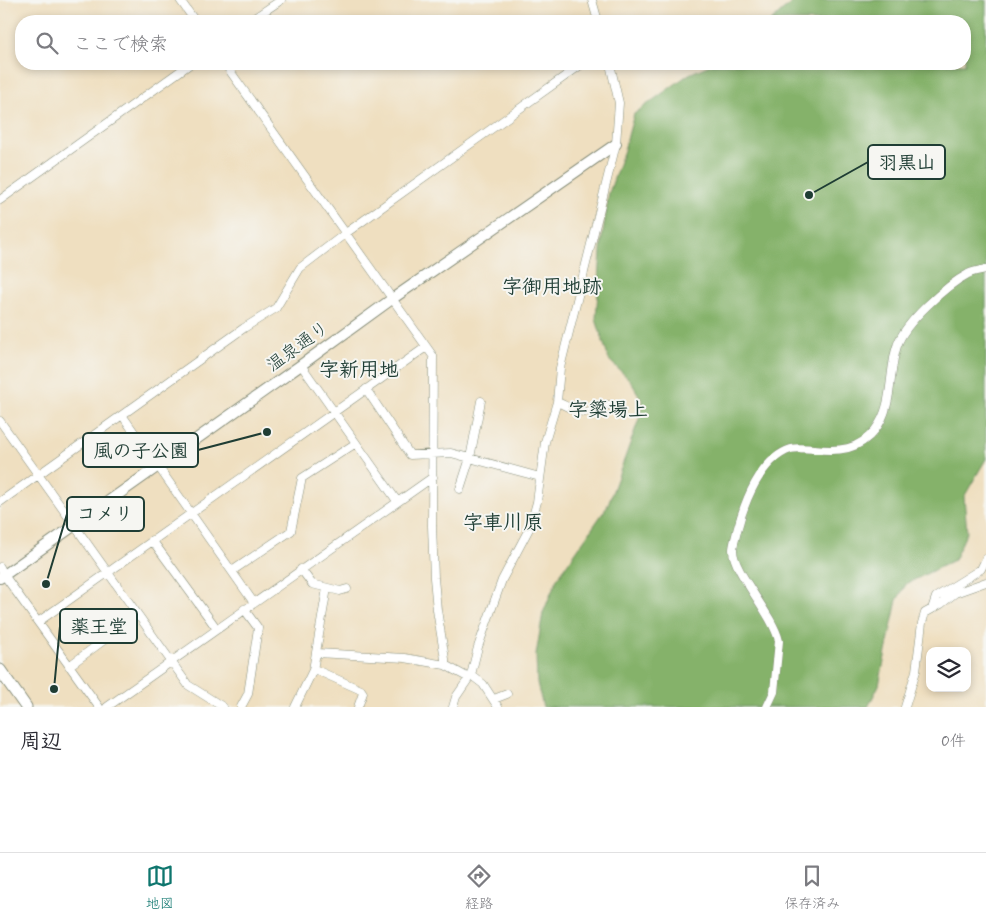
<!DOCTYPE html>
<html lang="ja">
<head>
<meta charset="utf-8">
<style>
  body { margin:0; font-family:Mynerve,"Klee One",sans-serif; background:#f2f2f3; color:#2b2b33 }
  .controls { position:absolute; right:15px; bottom:15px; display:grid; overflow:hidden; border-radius:10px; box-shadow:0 2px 8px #0003 }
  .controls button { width:45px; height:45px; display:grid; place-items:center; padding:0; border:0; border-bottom:1px solid #e1e1e2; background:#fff; color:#2b2b33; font:25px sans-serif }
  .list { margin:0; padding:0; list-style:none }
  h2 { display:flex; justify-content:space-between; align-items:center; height:65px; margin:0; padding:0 20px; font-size:21px }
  h2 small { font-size:16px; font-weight:400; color:#7c7c81 }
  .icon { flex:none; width:28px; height:28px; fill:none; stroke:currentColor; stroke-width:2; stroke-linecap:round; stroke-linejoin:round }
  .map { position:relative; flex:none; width:986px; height:707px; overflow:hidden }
  .search { position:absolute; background:#fff; box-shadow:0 2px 8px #0003; left:15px; right:15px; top:15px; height:55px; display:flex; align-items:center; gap:12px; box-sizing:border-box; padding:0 18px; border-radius:20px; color:#7c7c81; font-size:19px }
  .sheet { height:145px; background:#fff }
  nav { display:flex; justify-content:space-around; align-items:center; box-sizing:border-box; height:70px; border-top:1px solid #e1e1e2; background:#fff; font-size:14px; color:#7c7c81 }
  nav a { display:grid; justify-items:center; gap:2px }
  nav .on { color:#0f766e }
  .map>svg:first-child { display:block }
</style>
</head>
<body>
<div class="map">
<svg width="986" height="707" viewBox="0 0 986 707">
  <rect width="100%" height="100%" fill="#f6f6f2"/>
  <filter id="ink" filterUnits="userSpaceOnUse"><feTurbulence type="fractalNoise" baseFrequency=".02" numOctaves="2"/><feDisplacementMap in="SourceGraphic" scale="10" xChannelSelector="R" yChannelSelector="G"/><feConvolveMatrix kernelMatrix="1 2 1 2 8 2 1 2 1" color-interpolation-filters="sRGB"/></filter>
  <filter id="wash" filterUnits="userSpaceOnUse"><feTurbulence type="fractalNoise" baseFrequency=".0096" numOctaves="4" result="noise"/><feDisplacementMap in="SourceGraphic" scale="20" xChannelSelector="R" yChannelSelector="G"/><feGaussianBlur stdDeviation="1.12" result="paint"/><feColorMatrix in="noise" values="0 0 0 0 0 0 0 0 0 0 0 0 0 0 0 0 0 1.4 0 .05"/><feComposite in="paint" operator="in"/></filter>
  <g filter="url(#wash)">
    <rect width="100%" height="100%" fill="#efdfc0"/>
    <path fill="#85b26a" stroke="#52784f" d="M795,0h191v459l-22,38 3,35 -13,28 -48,24 -9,16 -18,85 -11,22h-325l-6,-24 -1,-28 7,-42 14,-34 50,-72 32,-88 4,-17 -13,-22 -21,-20 -13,-41 6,-81 7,-45 15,-43 10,-36 55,-40 23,-10h253v-43h-194z"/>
  </g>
  <g filter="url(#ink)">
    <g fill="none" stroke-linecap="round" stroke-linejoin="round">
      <g stroke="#878e7a" stroke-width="9">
        <path id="minor" d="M180,0l15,21
          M592,0l6,21
          M250,21l31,-21
          M225,64l208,292 -1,170 2,52 3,32 8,49v6
          M0,200l190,-136
          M301,365l96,136
          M366,389l44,66 41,-2 89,24
          M557,402c8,3 18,10 27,10 16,-1 21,-16 37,0
          M122,415l132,188
          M0,421l188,264 35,22
          M460,489l10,-31 11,-57
          M0,502l244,-174 32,-20 24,-40 46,-35 236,-169
          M152,540l65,89
          M0,567l4,8 95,132
          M301,569l11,15 28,7 7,-2
          M232,571l59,-40 11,-53 54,-35
          M932,609l4,-12 45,-28 5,-10
          M38,622l388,-275
          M317,653l88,5 40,7 24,13
          M69,666l69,-51
          M314,669l47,21 2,3 -5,14
          M471,675l12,9 15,23
          M494,699l13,-5
          M107,707l326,-230
          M241,707l7,-13 10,-66 -14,-19
          M295,707l18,-37 14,-82
          M453,707l3,-10 15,-22 7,-28 24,-67 28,-53 7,-25 8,-60 12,-40 3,-34 56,-224 3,-41 -9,-39
          M767,707l7,-15 5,-51c-6,-27 -46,-69 -46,-91 0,-6 3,-13 4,-19 7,-28 23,-72 54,-82 7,-2 16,0 23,0 25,3 45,1 61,-19 19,-24 13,-57 22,-84 7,-23 50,-61 71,-72 5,-3 12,-4 18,-5
          M905,707l11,-36 6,-48 3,-10 16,-9 14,-11 31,-11"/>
      </g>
      <g stroke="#878e7a" stroke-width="12">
        <path id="tertiary" d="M0,578l301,-213 91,-66 224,-155"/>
      </g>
      <g stroke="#878e7a" stroke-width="13">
        <path id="secondary" d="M0,670l26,37"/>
      </g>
      <use href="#minor" stroke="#fff" stroke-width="8"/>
      <use href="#tertiary" stroke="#fff" stroke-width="10"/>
      <use href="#secondary" stroke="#fff" stroke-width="11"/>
    </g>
  </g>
  <g text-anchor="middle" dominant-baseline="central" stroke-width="4" stroke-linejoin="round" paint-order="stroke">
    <g font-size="18" fill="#1f3d34" stroke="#f6f6f2">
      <text transform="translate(298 347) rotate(-36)">温泉通り</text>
    </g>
    <g font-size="20" font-weight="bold" fill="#1f3d34" stroke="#f6f6f2">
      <text x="552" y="287">字御用地跡</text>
      <text x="359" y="370">字新用地</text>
      <text x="608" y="410">字簗場上</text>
      <text x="503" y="523">字車川原</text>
    </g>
  </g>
  <path fill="none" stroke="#1f3d34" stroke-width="2" d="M809 195L868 162M267 432L198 450M46 584L67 514M54 689L60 626"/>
  <g fill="#1f3d34" stroke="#f6f6f2" stroke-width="2">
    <circle cx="809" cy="195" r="5"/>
    <circle cx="267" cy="432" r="5"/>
    <circle cx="46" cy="584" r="5"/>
    <circle cx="54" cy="689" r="5"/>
  </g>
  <g fill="#f6f6f2" stroke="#1f3d34" stroke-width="2">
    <rect x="868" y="145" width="77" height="34" rx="5"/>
    <rect x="83" y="433" width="115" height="34" rx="5"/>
    <rect x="67" y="497" width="77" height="34" rx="5"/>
    <rect x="60" y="609" width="77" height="34" rx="5"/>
  </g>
  <g font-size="19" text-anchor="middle" font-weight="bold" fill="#1f3d34">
    <text x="907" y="169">羽黒山</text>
    <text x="141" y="457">風の子公園</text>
    <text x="105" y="520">コメリ</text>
    <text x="99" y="633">薬王堂</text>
  </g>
</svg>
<div class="controls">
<button><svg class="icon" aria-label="layers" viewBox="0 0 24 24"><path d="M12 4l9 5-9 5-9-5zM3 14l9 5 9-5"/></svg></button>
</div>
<div class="search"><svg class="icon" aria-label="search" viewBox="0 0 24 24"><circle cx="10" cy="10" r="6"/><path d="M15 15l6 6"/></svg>ここで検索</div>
</div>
<section class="sheet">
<h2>周辺<small>0件</small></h2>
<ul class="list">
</ul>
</section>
<nav>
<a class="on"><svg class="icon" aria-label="map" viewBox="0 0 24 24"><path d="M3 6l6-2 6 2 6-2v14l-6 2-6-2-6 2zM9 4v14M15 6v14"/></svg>地図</a>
<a><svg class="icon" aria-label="directions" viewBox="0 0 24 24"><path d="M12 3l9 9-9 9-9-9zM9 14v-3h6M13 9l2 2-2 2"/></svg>経路</a>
<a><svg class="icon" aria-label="saved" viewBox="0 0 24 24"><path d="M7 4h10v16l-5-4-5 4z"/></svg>保存済み</a>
</nav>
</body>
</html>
